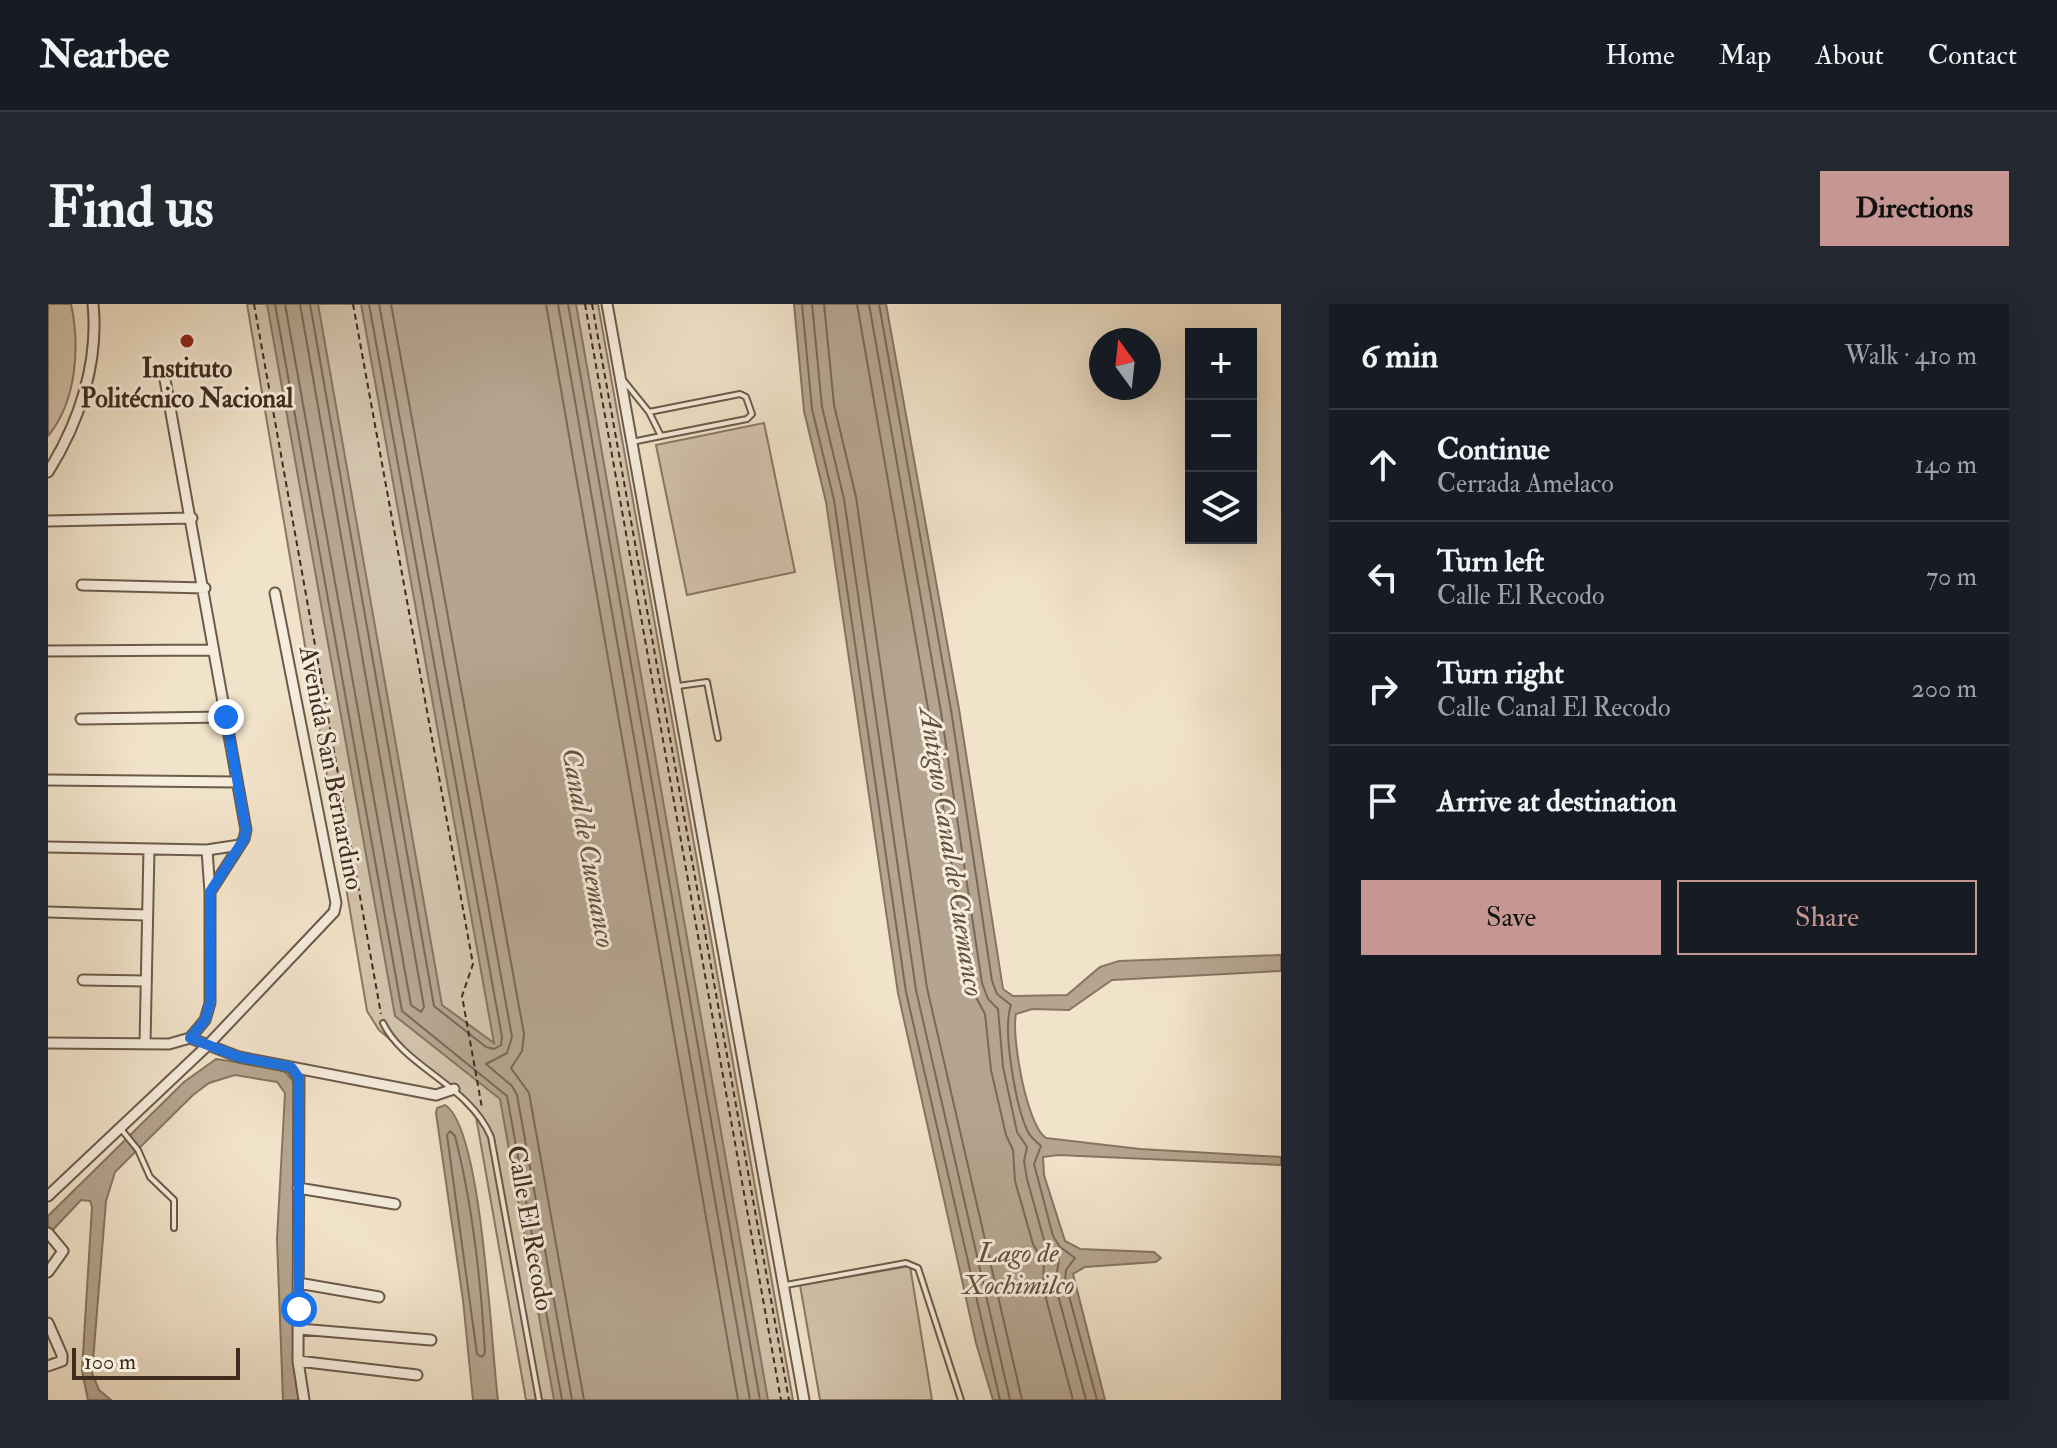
<!DOCTYPE html>
<html lang="en">
<head>
<meta charset="utf-8">
<style>
  body { margin:0; font-family:"IM FELL Double Pica",serif; background:#242831; color:#f1f3f6 }
  .controls { position:absolute; right:24px; top:24px; display:grid; overflow:hidden; border-radius:0px; box-shadow:0 8px 32px #0002 }
  .controls button { width:72px; height:72px; display:grid; place-items:center; padding:0; border:0; border-bottom:2px solid #363941; background:#171b24; color:#f1f3f6; font:40px sans-serif }
  .compass { position:absolute; left:1041px; top:24px; width:72px; height:72px; border-radius:50%; background:#171b24; box-shadow:0 8px 32px #0002; rotate:345deg }
  .scale { position:absolute; left:24px; bottom:20px; width:168px; box-sizing:border-box; padding-left:8px; border:4px solid #402c1f; border-top:0; font-size:22px; line-height:28px; white-space:nowrap; color:#402c1f; -webkit-text-stroke:6px #f6eddd; paint-order:stroke }
  .stop { position:absolute; width:24px; height:24px; margin:-18px; border:6px solid #1a73e8; border-radius:50%; background:#fff }
  .stop.end { background:#1a73e8; border-color:#fff; box-shadow:0 2px 8px #0008 }
  .list { margin:0; padding:0; list-style:none }
  h2 { display:flex; justify-content:space-between; align-items:center; height:104px; margin:0; padding:0 32px; font-size:34px }
  h2 small { font-size:26px; font-weight:400; color:#9ea1a6 }
  .list li { display:grid; grid-template-columns:52px 1fr auto; gap:24px; align-items:center; box-sizing:border-box; height:112px; padding:0 32px; border-top:2px solid #363941 }
  .list b { display:block; font-size:30px; white-space:nowrap }
  .list p { margin:0; font-size:26px; white-space:nowrap; color:#9ea1a6 }
  .list em { font-size:26px; font-style:normal; color:#9ea1a6 }
  .actions { display:flex; gap:16px; padding:24px 32px }
  .actions a { flex:1; padding:18px 0; border:2px solid #c59692; border-radius:0px; text-align:center; font-size:28px; color:#c59692 }
  .actions .main { background:#c59692; color:#111 }
  .icon { flex:none; width:44px; height:44px; fill:none; stroke:currentColor; stroke-width:2; stroke-linecap:round; stroke-linejoin:round }
  .map { position:relative; flex:none; width:1233px; height:1096px; overflow:hidden; border-radius:0px }
  header { display:flex; align-items:center; gap:48px; box-sizing:border-box; height:112px; padding:0 40px; background:#171b24; border-bottom:2px solid #363941 }
  header strong { font-size:38px }
  nav { display:flex; gap:44px; margin-inline-start:auto; font-size:28px }
  .intro { display:flex; align-items:center; justify-content:space-between; box-sizing:border-box; height:192px; padding:0 48px }
  h1 { margin:0; font-size:56px }
  .button { padding:20px 36px; border-radius:0px; background:#c59692; color:#111; font-size:28px; font-weight:700 }
  main { display:flex; gap:48px; padding:0 48px }
  aside { flex:1; background:#171b24; border-radius:0px; box-shadow:0 8px 32px #0002 }
  .map>svg:first-child { display:block }
</style>
</head>
<body>
<header>
<strong>Nearbee</strong>
<nav><a>Home</a><a>Map</a><a>About</a><a>Contact</a></nav>
</header>
<div class="intro"><h1>Find us</h1><a class="button">Directions</a></div>
<main>
<div class="map">
<svg width="1233" height="1096" viewBox="0 0 1233 1096">
  <rect width="100%" height="100%" fill="#f1e3ca"/>
  <filter id="stains"><feTurbulence type="fractalNoise" baseFrequency=".0025" numOctaves="4"/><feColorMatrix values="0 0 0 0 .2 0 0 0 0 .09 0 0 0 0 .02 0 0 0 .5 -.17"/></filter>
  <radialGradient id="worn" r=".72"><stop offset=".6" stop-color="#630" stop-opacity="0"/><stop offset="1" stop-color="#630" stop-opacity=".3"/></radialGradient>
  <path fill="#d3c4ad" stroke="#8a7866" stroke-width="2" d="M0,0h23c9,42 6,97 -23,132z
    M199,0h351l195,1096h-267l-51,-289 -96,-81 -12,-19z
    M716,119l31,149 -108,23 -31,-150z
    M862,962l22,134h-112l-20,-115z"/>
  <path fill="#b5a590" stroke="#867563" stroke-width="2" d="M219,0h51l124,701 52,38 -133,-739h215l192,1096h-214l-54,-301 -105,-83z
    M746,0h92l73,405 44,280 10,7 54,-1 33,-28 19,-6 162,-6v16l-169,9 -43,30 -37,-1 -16,5c-5,23 11,112 30,124l94,11 141,8v8l-223,-10 -15,2 1,18 21,66 15,8 74,3 7,6 -5,4 -71,5 -12,7 32,126h-112l-17,-57 -78,-350 -72,-491 -22,-91z
    M168,755l66,10 11,12v223l7,96h-17l-6,-161 8,-146 -8,-11 -42,-7 -26,8 -16,12 -78,77 -9,29 -14,172 7,17 12,10h-23l-6,-29 10,-164 -2,-6 -9,-1 -33,35v-19l136,-134z
    M397,801c38,23 46,245 53,295h-25l-10,-100 -27,-187 1,-5z"/>
  <g fill="none" stroke-linecap="round" stroke-linejoin="round">
    <path stroke="#7a6858" stroke-width="2" d="M227,0l127,707 105,85 55,304
      M237,0l126,701 10,7 3,-5 -124,-703
      M262,0l124,702 52,41 8,2 7,-4 1,-8 -133,-733
      M331,0l133,733 -5,16 -21,11 26,22 5,9 55,305
      M343,0l133,730 -2,17 -11,17 18,25 55,307
      M498,0l192,1096
      M510,0l192,1096
      M520,0l192,1096
      M754,0l10,105 22,91 72,492 94,408
      M764,0l10,103 22,92 72,491 94,410
      M776,0l10,101 22,92 71,491 95,412
      M809,0l72,410 41,272 15,28 6,56 15,65 7,15 2,31 18,63 11,19 -1,24 30,113
      M821,0l72,408 41,271 6,16 10,10 5,58 14,65 10,15 -3,14 3,18 17,61 15,20 -4,24 31,116
      M831,0l72,406 41,271 5,13 14,11c-9,24 5,103 17,127 3,6 9,10 13,14l-7,18 19,72 7,11 15,11 -9,12 -1,11 32,119
      M402,827l5,5c18,71 26,144 30,217l-3,4 -5,-3 -30,-219z"/>
    <g stroke="#6c5a4a" stroke-width="8">
      <path id="lane" d="M576,77l25,31 12,24 86,-17 5,-5 -6,-17 -6,-3 -91,18
        M584,138l29,-6
        M630,382l29,-4 11,56
        M335,719c21,44 86,62 108,114l48,263
        M73,825l17,21 12,27 24,23v28
        M738,981l120,-22 12,5 43,132"/>
    </g>
    <g stroke="#6c5a4a" stroke-width="13">
      <path id="street" d="M559,0l197,1096
        M116,70l82,456 -2,9 -34,53v111l-5,17 -15,18
        M0,168c31,-49 51,-109 45,-168
        M0,217l144,-3
        M34,281l123,3
        M0,347l165,-1
        M33,415l145,-2
        M0,476l189,2
        M0,543l159,3 33,-5
        M159,546l3,42
        M0,608l98,3
        M35,676l62,1
        M0,739l121,1 21,-6 49,19 197,38 18,-6
        M97,740l4,-195
        M243,763l8,11 -1,283 6,39
        M250,884l97,16
        M0,892l160,-151 126,-133 2,-9 -61,-310
        M0,929l15,18 -15,21
        M250,979l81,14
        M0,1019l14,32v6l-14,5
        M251,1025l132,11
        M250,1057l119,14"/>
    </g>
    <path stroke="#402c1f" stroke-width="2" stroke-dasharray="6 4" stroke-linecap="butt" d="M206,0l127,710
      M305,0l120,660 -11,32 20,112
      M537,0l196,1096
      M544,0l197,1096"/>
    <use href="#lane" stroke="#f6eddd" stroke-width="4"/>
    <use href="#street" stroke="#f6eddd" stroke-width="9"/>
  </g>
  <g fill="none" stroke-linecap="round" stroke-linejoin="round">
    <path stroke="#1a73e8" stroke-width="10" d="M178,413l20,113 -2,9 -34,53v111l-5,17 -15,18 49,19 52,10 8,11v231"/>
  </g>
  <circle fill="#8f2418" stroke="#f6eddd" stroke-width="3" cx="139" cy="37" r="8"/>
  <g text-anchor="middle" dominant-baseline="central" stroke-width="6" stroke-linejoin="round" paint-order="stroke">
    <g font-size="26" font-weight="bold" fill="#402c1f" stroke="#f6eddd">
      <text x="139" y="65">Instituto<tspan x="139" dy="30">Politécnico Nacional</tspan></text>
    </g>
    <g font-size="26" fill="#402c1f" stroke="#f6eddd">
      <text transform="translate(283 464) rotate(79)">Avenida San Bernardino</text>
      <text transform="translate(482 924) rotate(80)">Calle El Recodo</text>
    </g>
    <g font-size="28" font-style="italic" fill="#635041" stroke="#f6eddd">
      <text transform="translate(540 544) rotate(80)">Canal de Cuemanco</text>
      <text transform="translate(903 548) rotate(81)">Antiguo Canal de Cuemanco</text>
      <text x="970" y="949">Lago de<tspan x="970" dy="32">Xochimilco</tspan></text>
    </g>
  </g>
  <rect width="100%" height="100%" filter="url(#stains)"/>
  <rect width="100%" height="100%" fill="url(#worn)"/>
</svg>
<div class="controls">
<button>+</button>
<button>−</button>
<button><svg class="icon" aria-label="layers" viewBox="0 0 24 24"><path d="M12 4l9 5-9 5-9-5zM3 14l9 5 9-5"/></svg></button>
</div>
<svg class="compass" viewBox="-18 -18 36 36"><path d="M0-13l5 13h-10z" fill="#e53935"/><path d="M0 13l5-13h-10z" fill="#9ea1a6"/></svg>
<div class="scale">100 m</div>
<div class="stop" style="left:251px;top:1005px"></div>
<div class="stop end" style="left:178px;top:413px"></div>
</div>
<aside>
<h2>6 min<small>Walk · 410 m</small></h2>
<ul class="list">
<li><svg class="icon" aria-label="ahead" viewBox="0 0 24 24"><path d="M12 20V5M6 11l6-6 6 6"/></svg><div><b>Continue</b><p>Cerrada Amelaco</p></div><em>140 m</em></li>
<li><svg class="icon" aria-label="left" viewBox="0 0 24 24"><path d="M17 20v-9H6M10 6l-5 5 5 5"/></svg><div><b>Turn left</b><p>Calle El Recodo</p></div><em>70 m</em></li>
<li><svg class="icon" aria-label="right" viewBox="0 0 24 24"><path d="M7 20v-9h11M14 6l5 5-5 5"/></svg><div><b>Turn right</b><p>Calle Canal El Recodo</p></div><em>200 m</em></li>
<li><svg class="icon" aria-label="arrive" viewBox="0 0 24 24"><path d="M6 21V4h12l-3 4 3 4H6"/></svg><div><b>Arrive at destination</b></div></li>
</ul>
<div class="actions"><a class="main">Save</a><a>Share</a></div>
</aside>
</main>
</body>
</html>
